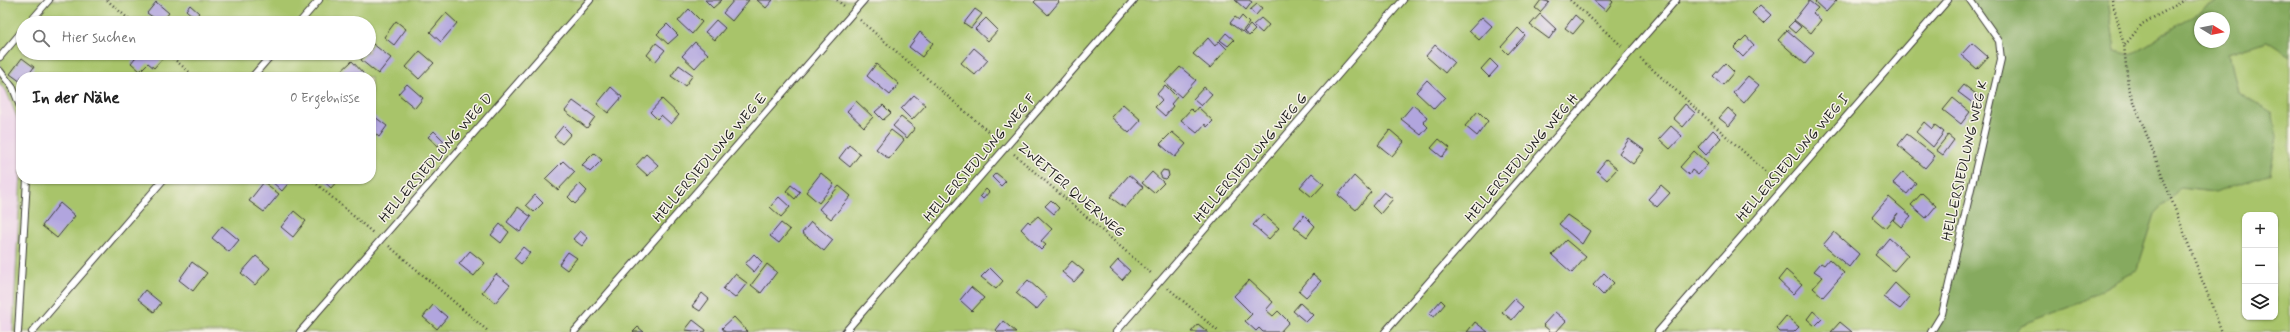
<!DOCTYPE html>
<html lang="de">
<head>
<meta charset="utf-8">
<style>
  body { margin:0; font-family:Mynerve,sans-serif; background:#f6f6f6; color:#222 }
  .controls { position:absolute; right:12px; bottom:12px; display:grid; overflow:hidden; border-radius:8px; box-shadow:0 1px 3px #0004 }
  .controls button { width:36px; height:36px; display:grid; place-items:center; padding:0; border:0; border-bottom:1px solid #e0e0e0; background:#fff; color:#222; font:20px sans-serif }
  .compass { position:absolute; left:2194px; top:12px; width:36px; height:36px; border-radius:50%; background:#fff; box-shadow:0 1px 3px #0004; rotate:100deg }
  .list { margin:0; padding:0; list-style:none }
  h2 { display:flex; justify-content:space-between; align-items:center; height:52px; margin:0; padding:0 16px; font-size:17px }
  h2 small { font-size:13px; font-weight:400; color:#767676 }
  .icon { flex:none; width:22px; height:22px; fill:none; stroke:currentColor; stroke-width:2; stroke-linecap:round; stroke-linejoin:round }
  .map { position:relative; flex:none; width:2290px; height:332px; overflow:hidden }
  .search { position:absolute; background:#fff; box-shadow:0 1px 3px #0004; left:16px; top:16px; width:360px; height:44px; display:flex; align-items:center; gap:10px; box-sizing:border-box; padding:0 14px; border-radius:22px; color:#767676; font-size:15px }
  .panel { position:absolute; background:#fff; box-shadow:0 1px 3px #0004; left:16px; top:72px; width:360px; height:112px; border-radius:16px }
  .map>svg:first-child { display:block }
</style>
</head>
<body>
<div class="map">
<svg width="2290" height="332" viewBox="0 0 2290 332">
  <rect width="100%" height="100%" fill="#f7f3e8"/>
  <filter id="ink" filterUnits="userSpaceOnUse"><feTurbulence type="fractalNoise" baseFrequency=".025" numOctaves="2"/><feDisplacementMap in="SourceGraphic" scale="8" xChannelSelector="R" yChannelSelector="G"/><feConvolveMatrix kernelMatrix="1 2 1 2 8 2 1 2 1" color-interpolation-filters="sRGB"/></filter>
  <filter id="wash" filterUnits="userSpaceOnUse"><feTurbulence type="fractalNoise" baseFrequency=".012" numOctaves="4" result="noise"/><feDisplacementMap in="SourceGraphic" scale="16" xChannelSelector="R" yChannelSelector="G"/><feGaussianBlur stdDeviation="0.9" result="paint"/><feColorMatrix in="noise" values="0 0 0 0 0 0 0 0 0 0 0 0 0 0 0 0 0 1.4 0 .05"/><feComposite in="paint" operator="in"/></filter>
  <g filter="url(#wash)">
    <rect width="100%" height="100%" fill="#ede7cc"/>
    <path fill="#ecd1ea" d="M0,85l6,5 15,37v44l-8,161h-13z"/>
    <path fill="#a8c46b" stroke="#627044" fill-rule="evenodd" d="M0,0h1970l29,41 2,18 -59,255 -11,18h-1918l8,-161v8h350v-102h-350v50l-15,-37 -6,-5zM23,23h346v30h-346z
      M2108,0h110l-87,55 -16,-4z
      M2267,41l23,15v276h-275l6,-7 56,-21 60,-34 18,-56 25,-26 34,4 59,-77 -35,-22 -9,-40zM2245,215h30v102h-30z"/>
    <path fill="#86aa5f" stroke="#51633e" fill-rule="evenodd" d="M1970,0h138l7,51 16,4 87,-55h72v56l-23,-15 -38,12 9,40 35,21 4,24 -7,36 -56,18 -34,-4 -25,26 -18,56 -60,34 -56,21 -6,7h-84l11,-19 59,-254 -2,-18zM2200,18h24v24h-24z"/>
    <g id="blocks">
      <path fill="#b1a5de" d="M705,0h17l-9,8z
        M734,0h15l-17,21 -9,-8z
        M757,0h16l-7,8z
        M1036,0h21l2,2 -11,13 -14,-13z
        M1235,0h14l3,2 -6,8z
        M1541,0l8,2 -9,10 -5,-4z
        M1593,0h18l2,2 -7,9z
        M1817,0h20l-11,12 -11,-10z
        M1809,1l9,7 -5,5 8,7 -10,13 -17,-13z
        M156,2l13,11 -8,10 -14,-10z
        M1257,4l5,4 -6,7 -6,-5z
        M190,5l9,8 -4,5 -9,-8z
        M1760,5l11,10 -8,8 -11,-10z
        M689,9l13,13 -10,12 -14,-13z
        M975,9l7,5 -11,14 -7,-5z
        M446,13l11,10 -16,19 -11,-10z
        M1540,14l16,15 -7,10 -19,-14z
        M1575,15l8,7 -10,12 -8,-6z
        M1242,16l7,7 -7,9 -12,-9 5,-6 4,3z
        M1482,17l10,9 -13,14 -10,-9z
        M986,18l12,12 -10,11 -13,-12z
        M1261,18l8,7 -7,8 -9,-8z
        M716,20l9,8 -10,12 -10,-8z
        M396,21l10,8 -12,16 -10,-8z
        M1794,21l7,6 -6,6 -7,-6z
        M667,24l11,11 -10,9 -11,-10z
        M1250,25l5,5 -6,6 -5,-4z
        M1518,28l7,7 -17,19 -7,-7z
        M1787,30l27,23 -9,11 -27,-24z
        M920,32l13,11 -11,14 -13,-10z
        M1226,33l8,7 -6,6 -8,-6z
        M1746,36l8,9 -11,12 -9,-9z
        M1208,38l7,8 4,-5 8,8 -17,19 -17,-14z
        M695,42l13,12 -13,14 -13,-12z
        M656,43l9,7 -10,12 -8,-7z
        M1972,43l16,14 -11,12 -16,-14z
        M373,44l18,14 -13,16 -17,-14 5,-7h3v-4z
        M1435,45l19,17 -9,11 -19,-17z
        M974,48l14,12 -13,15 -14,-12z
        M420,51l14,12 -15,16 -13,-12z
        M139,53h16l7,6 -8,9 -6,-5 -8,8 -9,-8z
        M22,58l12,9 -7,10h-6v5l-11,-8z
        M1490,59l8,8 -9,10 -8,-8z
        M352,61l11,12 -4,4h-24z
        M1725,63l9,9 -11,13 -10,-9z
        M876,64l23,20 -9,11 -23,-19z
        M679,65l14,10 -8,11 -14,-10z
        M1180,67l16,13 -15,17 -16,-14z
        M1748,76l11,9 -15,18 -11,-10z
        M1427,80l18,17 -11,12 -18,-17z
        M407,84l16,14 -8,10 -17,-14z
        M1165,85l12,12 -6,7 2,2 -8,10 -10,-9 7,-7 -5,-6z
        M1964,85l16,12 -6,7 -16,-12z
        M611,87l11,10 -14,16 -11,-9z
        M1204,87l8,7 -11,12 -8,-7z
        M914,95l12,10 -14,15 -11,-11z
        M1953,98l17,14 -9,12 -18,-14z
        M662,99l17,16 -8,9 -10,-9 -4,4 -7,-7z
        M573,101l22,16 -8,11 -22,-17z
        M856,101l17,16 -9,10 -17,-16z
        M1123,104l18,16 -12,13 -18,-16z
        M1685,104l10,9 -12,14 -10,-9z
        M883,105l8,8 -8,7 -8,-8z
        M1413,105l14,12 -4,5 5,5 -7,8 -20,-16z
        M1198,107l15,14 -6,6 -2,-3 -8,9 -16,-13 10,-11 3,3z
        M1728,108l9,8 -8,10 -10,-8z
        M1478,111l10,10 -11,15 -12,-10z
        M371,114l16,12 -8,11 -8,-7z
        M901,117l14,11 -8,10 -14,-12z
        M1924,122l8,7 3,-4 9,7 -11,15 -17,-15z
        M563,126l8,8 -9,10 -8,-7z
        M1671,126l11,10 -12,13 -11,-10z
        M891,130l13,10 -15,19 -13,-10z
        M1390,130l14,12 -12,14 -14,-11z
        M1713,130l8,8 -15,17 -8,-8z
        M434,131l10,10 -6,5 -10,-9z
        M1172,132l14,12 -11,13 -15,-13z
        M1907,134l28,22 -10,12 -27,-23z
        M1948,135l6,5 -11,15 -7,-5z
        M1439,139l11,9 -8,9 -11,-9z
        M1629,139l15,11 -11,14 -14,-11z
        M849,145l11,9 -10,13 -11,-9z
        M1694,151l14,13 -10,11 -6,-5 -3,5 -9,-8z
        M594,153l8,7 -12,12 -8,-7z
        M646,154l12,11 -10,11 -12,-11z
        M1606,160l11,9 -10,11 -10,-9z
        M563,161l12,11 -17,18 -13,-11z
        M1163,170l5,1 1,5 -3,3 -4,-1 -2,-4z
        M1152,172l12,11 -10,10 -12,-10z
        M1903,172l13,11 -9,11 -14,-11z
        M821,173l13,11 -15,19 -13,-11z
        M996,173l10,8 -5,5 -9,-9z
        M1312,173l12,11 -12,13 -12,-10z
        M1129,175l14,12 -18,21 -15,-11z
        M1354,176l17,16 -15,18 -18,-15z
        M269,179h23l-10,12z
        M321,179h18l-8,9z
        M264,182l15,12 -15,18 -15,-11z
        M580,184l7,7 -12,13 -7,-7z
        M791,185l9,7 -5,7 -9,-8z
        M1661,185l9,8 -13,14 -9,-8z
        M839,186l12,10 -20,23 -12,-10z
        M986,189l3,3 -6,7 -3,-3z
        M1384,192l9,7 -13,15 -8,-8z
        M1922,193l14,13 -10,12 -15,-13z
        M535,195l8,8 -9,9 -8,-7z
        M779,197l11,10 -9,10 -11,-10z
        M1889,197l22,19 -10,11 -8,-7 5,-7 -13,15 -13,-11z
        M1051,200l8,8 -5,6 -9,-8z
        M60,203l15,13 -18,22 -15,-12z
        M518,207l13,10 -11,15 -13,-10z
        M294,211l12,10 -13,16 -12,-10z
        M1263,214l16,14 -10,11 -16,-14z
        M1304,215l11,11 -8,11 -13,-10z
        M1567,215l23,16 -8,13 -23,-20z
        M1038,216l14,13 -11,12 5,4 -5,5 -20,-21 7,-8 2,2z
        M811,222l22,18 -9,11 -22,-18z
        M781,223l9,7 -11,13 -9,-7z
        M500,224l9,8 -8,11 -10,-8z
        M222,226l17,14 -10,12 -17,-14z
        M580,231l8,7 -6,8 -9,-7z
        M1834,232l25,22 -10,13 -26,-22z
        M1889,238l19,17 -14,16 -19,-16z
        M1566,240l20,17 -14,16 -20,-18z
        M523,247l7,6 -9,11 -7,-6z
        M470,251l15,12 -11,13 -15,-12z
        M568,252l9,6 -10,12 -8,-6z
        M754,254l8,8 -8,10 -9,-8z
        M256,256l14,12 -15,17 -14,-12z
        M1829,259l15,14 -21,24 -10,-9 10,-11 -9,-6 7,-8 3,2z
        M1118,260l12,11 -8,9 -12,-11z
        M1072,261l12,10 -10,11 -12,-10z
        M192,262l15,11 -14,18 -14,-11z
        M767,264l10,8 -16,21 -10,-8z
        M990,268l13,13 -7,8 -15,-12z
        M1786,270l16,14 -9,10 -15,-14z
        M1604,273l10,10 -11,12 -10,-10z
        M496,274l14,11 -15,18 -13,-11z
        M735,274l12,9 -12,15 -12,-9z
        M1313,274l8,7 -15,16 -7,-6z
        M1028,280l19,17 -11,13 -20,-17z
        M1249,280l24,22 -7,8 7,6 5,-5 11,11 -9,10h-17l-4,-4 -3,3 -11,-10 7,-7 -18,-18z
        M1895,283l15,14 -10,12 -17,-12z
        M971,287l13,11 -12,13 -12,-11z
        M145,290l16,13 -7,9 -16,-13z
        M702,293l7,6 -9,12 -8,-5z
        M1514,299l9,8 -11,13 -10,-8z
        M1441,300l4,4 -11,13 -5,-3z
        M1300,303l13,12 -7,7 -13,-11z
        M433,305l14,12 -10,12 -14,-12z
        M1813,311l9,8 -7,7 -8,-7z
        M1555,312l11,9 -10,11h-5l-8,-7z
        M1786,316l13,11 -5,5h-14l-4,-4z
        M734,317l14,15h-23l-3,-4z
        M693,320l13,10 -1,2 -20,-2z
        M1003,321l13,11h-18l-2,-2z
        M1475,322l13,10h-21z
        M1840,322l12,10h-21z
        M1198,324l10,8h-17z
        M638,327l6,5h-11z"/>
    </g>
  </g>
  <g filter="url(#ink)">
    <use href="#blocks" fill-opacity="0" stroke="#3b3a36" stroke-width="1"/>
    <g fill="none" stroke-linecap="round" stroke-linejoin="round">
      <g stroke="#3b3a36" stroke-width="8">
        <path id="lane" d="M29,23l20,-23
          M299,23l20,-23
          M0,57l23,-27
          M0,71l13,17 8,21
          M252,77l21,-24
          M18,332l9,-153
          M32,332l132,-153
          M300,332l290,-332
          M574,332l290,-332
          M845,332l289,-332
          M1116,332l287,-332
          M1385,332l291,-332
          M1658,332l290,-332
          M1931,332l11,-18 59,-255 -2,-18 -29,-41"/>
      </g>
      <path stroke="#3b3a36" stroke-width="2.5" stroke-dasharray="1 3" stroke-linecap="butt" d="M107,0l26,23
        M837,0l7,6
        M1570,0l52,46
        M2112,0l12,45 4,41 94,246
        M860,20l138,120
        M2125,45l17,-21 43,-24
        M167,53l28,24
        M1640,58l137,124
        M1014,154l138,120
        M311,179l62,54
        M389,246l100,86
        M1168,288l51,44"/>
      <use href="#lane" stroke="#fff" stroke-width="6"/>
    </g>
  </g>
  <g text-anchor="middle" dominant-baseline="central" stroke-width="3" stroke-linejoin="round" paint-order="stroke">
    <g font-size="14" fill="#1c1c1c" stroke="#f7f3e8">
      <text transform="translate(436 158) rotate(-49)">HELLERSIEDLUNG WEG D</text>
      <text transform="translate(710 158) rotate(-49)">HELLERSIEDLUNG WEG E</text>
      <text transform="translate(980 158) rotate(-49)">HELLERSIEDLUNG WEG F</text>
      <text transform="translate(1251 158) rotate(-49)">HELLERSIEDLUNG WEG G</text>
      <text transform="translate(1522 158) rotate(-49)">HELLERSIEDLUNG WEG H</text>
      <text transform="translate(1793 158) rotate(-49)">HELLERSIEDLUNG WEG I</text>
      <text transform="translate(1965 161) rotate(-77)">HELLERSIEDLUNG WEG K</text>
      <text transform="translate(1071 190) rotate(41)">ZWEITER QUERWEG</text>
    </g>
  </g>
</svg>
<div class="controls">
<button>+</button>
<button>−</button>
<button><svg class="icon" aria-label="layers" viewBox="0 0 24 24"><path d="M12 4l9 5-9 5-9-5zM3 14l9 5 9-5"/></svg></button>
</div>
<svg class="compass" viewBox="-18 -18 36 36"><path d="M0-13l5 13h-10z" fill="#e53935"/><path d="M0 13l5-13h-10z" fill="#767676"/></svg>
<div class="search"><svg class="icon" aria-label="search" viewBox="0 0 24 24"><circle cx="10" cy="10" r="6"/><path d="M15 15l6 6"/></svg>Hier suchen</div>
<section class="panel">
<h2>In der Nähe<small>0 Ergebnisse</small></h2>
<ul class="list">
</ul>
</section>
</div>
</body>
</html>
